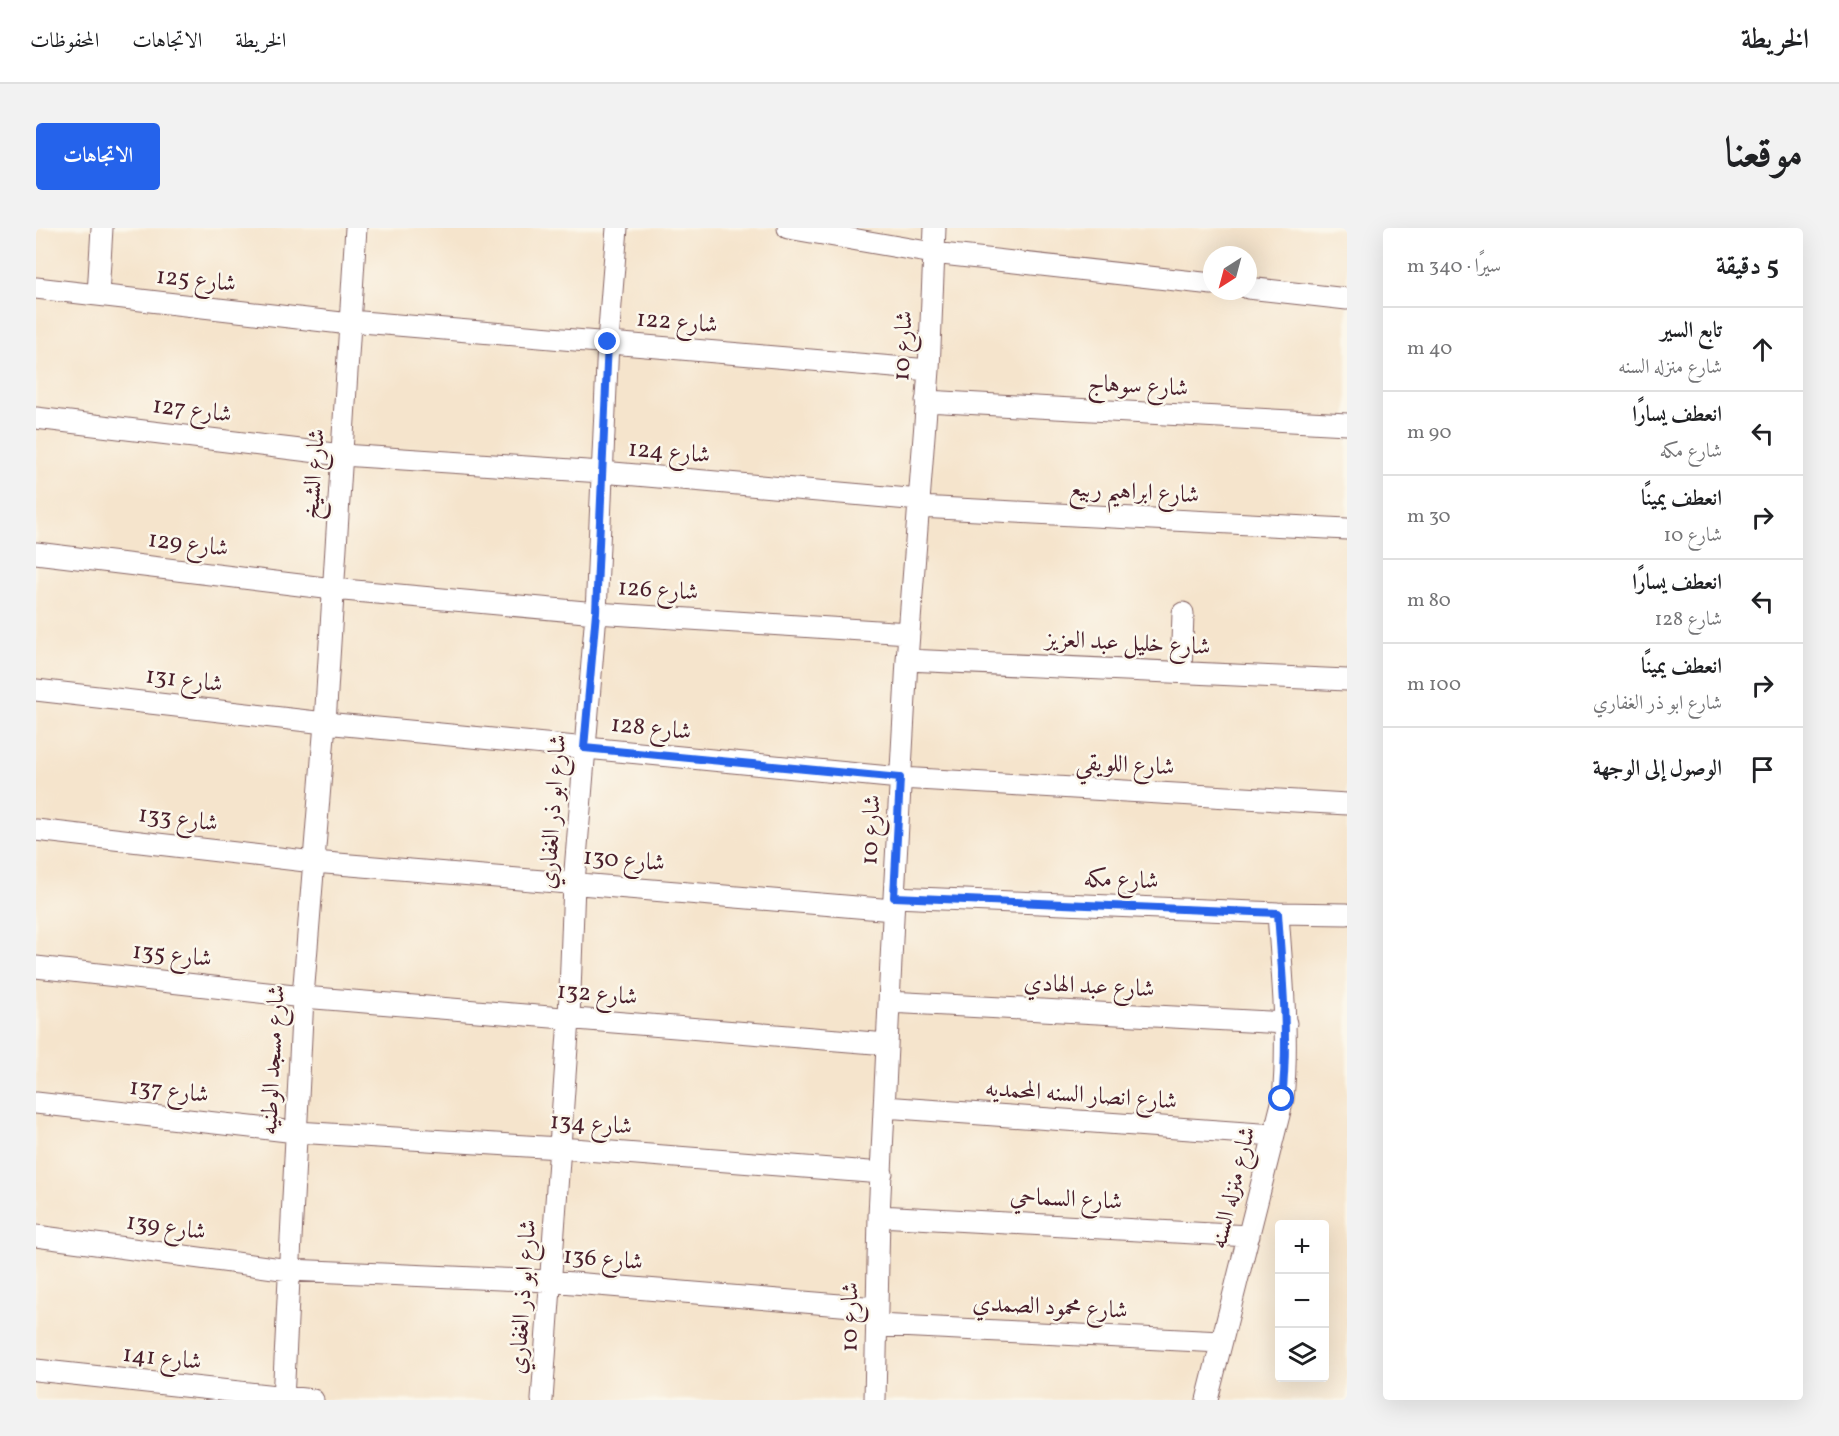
<!DOCTYPE html>
<html lang="ar">
<head>
<meta charset="utf-8">
<style>
  body { margin:0; font-family:Vollkorn,Amiri,serif; background:#f2f2f2; color:#202124; direction:rtl }
  .controls { position:absolute; right:18px; bottom:18px; display:grid; overflow:hidden; border-radius:6px; box-shadow:0 6px 24px #0002 }
  .controls button { width:54px; height:54px; display:grid; place-items:center; padding:0; border:0; border-bottom:2px solid #e0e0e0; background:#fff; color:#202124; font:30px sans-serif }
  .compass { position:absolute; left:1167px; top:18px; width:54px; height:54px; border-radius:50%; background:#fff; box-shadow:0 6px 24px #0002; rotate:216deg }
  .stop { position:absolute; width:18px; height:18px; margin:-14px; border:4px solid #2563eb; border-radius:50%; background:#fff }
  .stop.end { background:#2563eb; border-color:#fff; box-shadow:0 2px 6px #0008 }
  .list { margin:0; padding:0; list-style:none }
  h2 { display:flex; justify-content:space-between; align-items:center; height:78px; margin:0; padding:0 24px; font-size:26px }
  h2 small { font-size:20px; font-weight:400; color:#757577 }
  .list li { display:grid; grid-template-columns:39px 1fr auto; gap:18px; align-items:center; box-sizing:border-box; height:84px; padding:0 24px; border-top:2px solid #e0e0e0 }
  .list b { display:block; font-size:22px; white-space:nowrap }
  .list p { margin:0; font-size:20px; white-space:nowrap; color:#757577 }
  .list em { font-size:20px; font-style:normal; color:#757577 }
  .icon { flex:none; width:33px; height:33px; fill:none; stroke:currentColor; stroke-width:2; stroke-linecap:round; stroke-linejoin:round }
  .map { position:relative; flex:none; width:1311px; height:1172px; overflow:hidden; direction:ltr; border-radius:6px }
  header { display:flex; align-items:center; gap:36px; box-sizing:border-box; height:84px; padding:0 30px; background:#fff; border-bottom:2px solid #e0e0e0 }
  header strong { font-size:28px }
  nav { display:flex; gap:33px; margin-inline-start:auto; font-size:21px }
  .intro { display:flex; align-items:center; justify-content:space-between; box-sizing:border-box; height:144px; padding:0 36px }
  h1 { margin:0; font-size:42px }
  .button { padding:15px 27px; border-radius:6px; background:#2563eb; color:#fff; font-size:21px; font-weight:700 }
  main { display:flex; gap:36px; padding:0 36px }
  aside { flex:1; background:#fff; border-radius:6px; box-shadow:0 6px 24px #0002 }
  .map>svg:first-child { display:block }
</style>
</head>
<body>
<header>
<strong>الخريطة</strong>
<nav><a>الخريطة</a><a>الاتجاهات</a><a>المحفوظات</a></nav>
</header>
<div class="intro"><h1>موقعنا</h1><a class="button">الاتجاهات</a></div>
<main>
<aside>
<h2>5 دقيقة<small>سيرًا · 340 m</small></h2>
<ul class="list">
<li><svg class="icon" aria-label="ahead" viewBox="0 0 24 24"><path d="M12 20V5M6 11l6-6 6 6"/></svg><div><b>تابع السير</b><p>شارع منزله السنه</p></div><em>40 m</em></li>
<li><svg class="icon" aria-label="left" viewBox="0 0 24 24"><path d="M17 20v-9H6M10 6l-5 5 5 5"/></svg><div><b>انعطف يسارًا</b><p>شارع مكه</p></div><em>90 m</em></li>
<li><svg class="icon" aria-label="right" viewBox="0 0 24 24"><path d="M7 20v-9h11M14 6l5 5-5 5"/></svg><div><b>انعطف يمينًا</b><p>شارع 10</p></div><em>30 m</em></li>
<li><svg class="icon" aria-label="left" viewBox="0 0 24 24"><path d="M17 20v-9H6M10 6l-5 5 5 5"/></svg><div><b>انعطف يسارًا</b><p>شارع 128</p></div><em>80 m</em></li>
<li><svg class="icon" aria-label="right" viewBox="0 0 24 24"><path d="M7 20v-9h11M14 6l5 5-5 5"/></svg><div><b>انعطف يمينًا</b><p>شارع ابو ذر الغفاري</p></div><em>100 m</em></li>
<li><svg class="icon" aria-label="arrive" viewBox="0 0 24 24"><path d="M6 21V4h12l-3 4 3 4H6"/></svg><div><b>الوصول إلى الوجهة</b></div></li>
</ul>
</aside>
<div class="map">
<svg width="1311" height="1172" viewBox="0 0 1311 1172">
  <rect width="100%" height="100%" fill="#fbf7ec"/>
  <filter id="ink" filterUnits="userSpaceOnUse"><feTurbulence type="fractalNoise" baseFrequency=".0167" numOctaves="2"/><feDisplacementMap in="SourceGraphic" scale="12" xChannelSelector="R" yChannelSelector="G"/><feConvolveMatrix kernelMatrix="1 2 1 2 8 2 1 2 1" color-interpolation-filters="sRGB"/></filter>
  <filter id="wash" filterUnits="userSpaceOnUse"><feTurbulence type="fractalNoise" baseFrequency=".008" numOctaves="4" result="noise"/><feDisplacementMap in="SourceGraphic" scale="24" xChannelSelector="R" yChannelSelector="G"/><feGaussianBlur stdDeviation="1.35" result="paint"/><feColorMatrix in="noise" values="0 0 0 0 0 0 0 0 0 0 0 0 0 0 0 0 0 1.4 0 .05"/><feComposite in="paint" operator="in"/></filter>
  <g filter="url(#wash)">
    <rect width="100%" height="100%" fill="#f5e4cc"/>
  </g>
  <g filter="url(#ink)">
    <g fill="none" stroke-linecap="round" stroke-linejoin="round">
      <g stroke="#866463" stroke-width="23">
        <path id="minor" d="M752,0l145,25 279,31
          M0,60l314,36
          M1212,60l99,11
          M62,67l4,-67
          M314,93l579,49
          M890,173l421,23
          M0,190l306,37 260,17 318,28
          M883,279l428,22
          M0,325l297,36 263,24 313,20
          M871,432l440,20
          M1145,444l2,-59
          M0,462l289,33 575,55 447,26
          M0,602l278,32 579,48
          M858,669l384,16 69,1
          M0,739l267,30 584,47
          M853,774l397,21
          M0,875l260,29 264,16 322,25
          M848,879l390,28
          M843,988l370,20
          M0,1008l253,34 260,11 328,27
          M841,1097l344,17
          M0,1142l277,30
          M247,1172l20,-403 22,-274 31,-495
          M506,1172l27,-381 5,-136 22,-270 12,-271 9,-114
          M839,1172l4,-184 15,-319 13,-237 22,-290 6,-142
          M1171,1172l76,-301c6,-63 -1,-124 -5,-186"/>
      </g>
      <use href="#minor" stroke="#fff" stroke-width="21"/>
    </g>
  </g>
  <g fill="none" stroke-linecap="round" stroke-linejoin="round" filter="url(#ink)">
    <path stroke="#2563eb" stroke-width="8" d="M572,114l-12,270 -12,136 316,30 -6,119 384,16c4,62 11,123 4,186"/>
  </g>
  <g text-anchor="middle" dominant-baseline="central" stroke-width="5" stroke-linejoin="round" paint-order="stroke">
    <g font-size="24" fill="#4a1f2b" stroke="#fbf7ec">
      <text transform="translate(160 53) rotate(6)">شارع 125</text>
      <text transform="translate(641 95) rotate(5)">شارع 122</text>
      <text transform="translate(868 118) rotate(-87)">شارع 10</text>
      <text transform="translate(1102 159) rotate(3)">شارع سوهاج</text>
      <text transform="translate(156 183) rotate(7)">شارع 127</text>
      <text transform="translate(633 225) rotate(5)">شارع 124</text>
      <text transform="translate(279 246) rotate(-86)">شارع الشيخ</text>
      <text transform="translate(1098 265) rotate(3)">شارع ابراهيم ربيع</text>
      <text transform="translate(152 317) rotate(7)">شارع 129</text>
      <text transform="translate(622 363) rotate(4)">شارع 126</text>
      <text transform="translate(1092 416) rotate(3)">شارع خليل عبد العزيز</text>
      <text transform="translate(148 453) rotate(7)">شارع 131</text>
      <text transform="translate(615 501) rotate(6)">شارع 128</text>
      <text transform="translate(1089 538) rotate(3)">شارع اللويقي</text>
      <text transform="translate(518 584) rotate(-86)">شارع ابو ذر الغفاري</text>
      <text transform="translate(142 592) rotate(7)">شارع 133</text>
      <text transform="translate(836 602) rotate(-87)">شارع 10</text>
      <text transform="translate(588 633) rotate(5)">شارع 130</text>
      <text transform="translate(1085 653) rotate(2)">شارع مكه</text>
      <text transform="translate(136 728) rotate(6)">شارع 135</text>
      <text transform="translate(1053 759) rotate(3)">شارع عبد الهادي</text>
      <text transform="translate(561 767) rotate(5)">شارع 132</text>
      <text transform="translate(238 832) rotate(-87)">شارع مسجد الوطنيه</text>
      <text transform="translate(133 864) rotate(6)">شارع 137</text>
      <text transform="translate(1045 868) rotate(4)">شارع انصار السنه المحمديه</text>
      <text transform="translate(555 897) rotate(4)">شارع 134</text>
      <text transform="translate(1198 960) rotate(-76)">شارع منزله السنه</text>
      <text transform="translate(1030 972) rotate(3)">شارع السماحي</text>
      <text transform="translate(130 1000) rotate(8)">شارع 139</text>
      <text transform="translate(567 1032) rotate(5)">شارع 136</text>
      <text transform="translate(488 1069) rotate(-86)">شارع ابو ذر الغفاري</text>
      <text transform="translate(1014 1080) rotate(3)">شارع محمود الصمدي</text>
      <text transform="translate(815 1089) rotate(-89)">شارع 10</text>
      <text transform="translate(126 1131) rotate(6)">شارع 141</text>
    </g>
  </g>
</svg>
<div class="controls">
<button>+</button>
<button>−</button>
<button><svg class="icon" aria-label="layers" viewBox="0 0 24 24"><path d="M12 4l9 5-9 5-9-5zM3 14l9 5 9-5"/></svg></button>
</div>
<svg class="compass" viewBox="-18 -18 36 36"><path d="M0-13l5 13h-10z" fill="#e53935"/><path d="M0 13l5-13h-10z" fill="#757577"/></svg>
<div class="stop" style="left:1246px;top:871px"></div>
<div class="stop end" style="left:572px;top:114px"></div>
</div>
</main>
</body>
</html>
